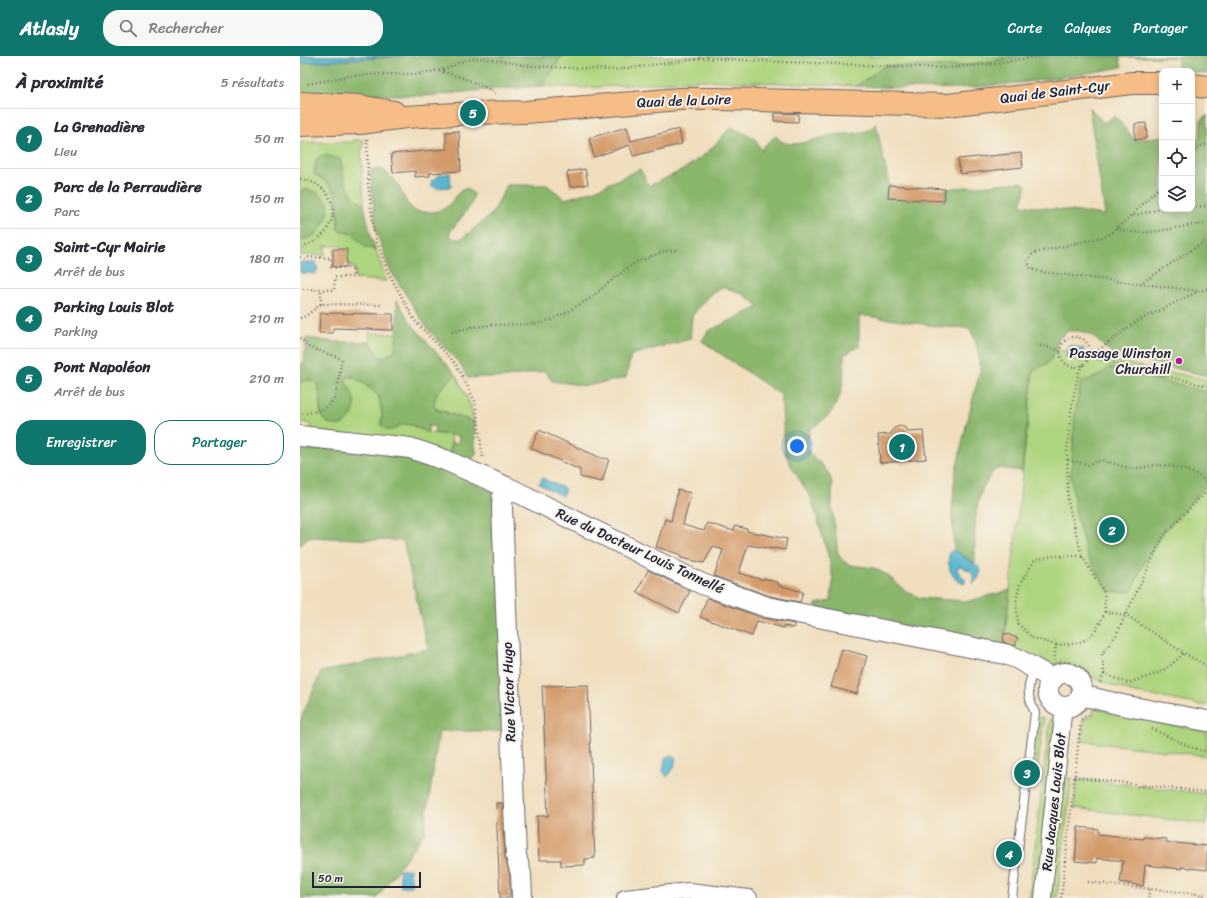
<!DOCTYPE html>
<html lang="fr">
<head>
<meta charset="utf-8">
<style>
  body { margin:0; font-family:Sriracha,sans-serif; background:#f7f7f7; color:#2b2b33 }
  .controls { position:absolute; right:12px; top:12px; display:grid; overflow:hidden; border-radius:8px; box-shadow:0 2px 10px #0003 }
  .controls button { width:36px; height:36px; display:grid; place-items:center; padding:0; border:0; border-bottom:1px solid #e1e1e2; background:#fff; color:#2b2b33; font:20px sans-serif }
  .scale { position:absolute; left:12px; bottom:10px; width:109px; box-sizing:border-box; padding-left:4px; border:2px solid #22223b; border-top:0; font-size:11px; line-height:14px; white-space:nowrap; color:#22223b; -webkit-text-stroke:3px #f7f3e8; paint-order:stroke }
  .you { position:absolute; left:497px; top:390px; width:14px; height:14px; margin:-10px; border:3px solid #fff; border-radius:50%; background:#1a73e8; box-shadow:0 0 0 6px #1a73e833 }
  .badge { display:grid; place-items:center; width:26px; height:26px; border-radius:50%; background:#0f766e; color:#fff; font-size:13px; font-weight:700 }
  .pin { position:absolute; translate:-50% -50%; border:2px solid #fff; box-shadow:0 1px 4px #0006 }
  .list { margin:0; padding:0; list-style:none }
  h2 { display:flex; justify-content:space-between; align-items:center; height:52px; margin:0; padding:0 16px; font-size:17px }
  h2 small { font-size:13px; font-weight:400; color:#7c7c81 }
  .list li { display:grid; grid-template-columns:26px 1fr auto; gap:12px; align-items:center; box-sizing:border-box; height:60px; padding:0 16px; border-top:1px solid #e1e1e2 }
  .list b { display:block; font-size:15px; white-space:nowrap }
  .list p { margin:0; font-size:13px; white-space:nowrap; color:#7c7c81 }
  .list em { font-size:13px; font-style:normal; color:#7c7c81 }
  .actions { display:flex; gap:8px; padding:12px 16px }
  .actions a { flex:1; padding:9px 0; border:1px solid #0f766e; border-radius:16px; text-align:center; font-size:14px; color:#0f766e }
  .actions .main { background:#0f766e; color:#fff }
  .icon { flex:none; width:22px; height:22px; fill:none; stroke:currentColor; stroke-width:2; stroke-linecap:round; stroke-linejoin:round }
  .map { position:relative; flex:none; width:907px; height:842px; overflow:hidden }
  header { display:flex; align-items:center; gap:24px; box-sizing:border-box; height:56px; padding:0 20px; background:#0f766e; color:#fff }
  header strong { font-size:19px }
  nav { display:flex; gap:22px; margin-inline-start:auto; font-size:14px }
  .search { width:280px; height:36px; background:#f7f7f7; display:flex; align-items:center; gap:10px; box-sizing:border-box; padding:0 14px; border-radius:16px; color:#7c7c81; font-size:15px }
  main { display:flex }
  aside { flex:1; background:#fff }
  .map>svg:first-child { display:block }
</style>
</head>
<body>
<header>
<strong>Atlasly</strong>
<div class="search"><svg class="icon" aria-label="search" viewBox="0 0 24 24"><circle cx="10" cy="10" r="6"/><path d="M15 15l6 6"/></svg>Rechercher</div>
<nav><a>Carte</a><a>Calques</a><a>Partager</a></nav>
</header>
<main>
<aside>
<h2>À proximité<small>5 résultats</small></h2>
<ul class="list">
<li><span class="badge">1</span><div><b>La Grenadière</b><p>Lieu</p></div><em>50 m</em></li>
<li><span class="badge">2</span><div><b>Parc de la Perraudière</b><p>Parc</p></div><em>150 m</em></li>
<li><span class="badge">3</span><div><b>Saint-Cyr Mairie</b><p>Arrêt de bus</p></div><em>180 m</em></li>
<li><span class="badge">4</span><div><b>Parking Louis Blot</b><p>Parking</p></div><em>210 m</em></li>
<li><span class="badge">5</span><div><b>Pont Napoléon</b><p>Arrêt de bus</p></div><em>210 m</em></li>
</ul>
<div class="actions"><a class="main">Enregistrer</a><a>Partager</a></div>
</aside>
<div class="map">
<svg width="907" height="842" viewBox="0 0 907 842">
  <rect width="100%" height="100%" fill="#f7f3e8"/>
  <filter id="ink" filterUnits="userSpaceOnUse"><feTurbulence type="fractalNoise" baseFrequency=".025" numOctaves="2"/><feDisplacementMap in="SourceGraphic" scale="8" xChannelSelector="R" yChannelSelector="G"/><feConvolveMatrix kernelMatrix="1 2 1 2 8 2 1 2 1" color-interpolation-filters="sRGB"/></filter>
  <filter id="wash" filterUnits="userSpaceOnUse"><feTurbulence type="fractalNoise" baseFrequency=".012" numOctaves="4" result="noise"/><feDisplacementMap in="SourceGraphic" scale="16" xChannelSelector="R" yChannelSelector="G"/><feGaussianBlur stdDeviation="0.9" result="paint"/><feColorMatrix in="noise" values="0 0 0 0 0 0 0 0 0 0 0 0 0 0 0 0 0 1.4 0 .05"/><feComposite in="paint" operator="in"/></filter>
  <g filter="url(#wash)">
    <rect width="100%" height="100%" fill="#f0debd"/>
    <path fill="#aed47d" stroke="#687b5c" d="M0,0h907v2l-198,-2 1,2 -53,8h-72l-29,20 -156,-6 -116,8 -41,-2 3,-5 -246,3z
      M54,84h9v9l-2,1 3,55c-16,-12 -21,-21 -22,-40l-28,9c27,15 24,27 24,56l14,4 13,13 11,3 11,31 -32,-2v-11l-5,-1v-5l-4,-1 -5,-15h-16v9h-25v-14l14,-6 -8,-46 -6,3v-50h53z
      M69,277l28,1 -2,17 -11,6 -5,-1 -9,-14z
      M736,289l171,35v326l-76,-14 -127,-46z
      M156,319l14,29 4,18 -39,-14c-5,-14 12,-25 21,-33z
      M48,321h6l17,12 8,8 3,16 -1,12 11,5c17,-12 19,-3 35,2 7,2 17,2 25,3l-2,18 -139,-23v-6l-11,-2v-39c26,-16 16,23 22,33 2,5 8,7 12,9l16,-36 -5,-8z
      M794,652l53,12 60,12v24l-125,-15 2,-22 9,-4z
      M739,661l5,1 -7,55 -5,-1z
      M750,663l6,1 -21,178h-6z
      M764,721l8,1 -15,119 -7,-1z
      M777,723l130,15v30l-133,-16z"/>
    <path fill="#8ab66c" stroke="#566c54" d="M102,0h160l-19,30 -70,5 -45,5 -63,-2 -65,1v-32z
      M721,0h98l3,11c-54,10 -108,18 -163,21 -34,2 -69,-1 -103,-2l29,-20h72z
      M878,0h29v18l-15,-2v-1l-15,-1z
      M789,51l15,16 11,-7 21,25 26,-5v73h30v-69l8,-3 1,-17 6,-5v261l-95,-23 -21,-18 -11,-4h-12l-9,7 -7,20 -4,5 -15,8 -11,100 -25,-3c-26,25 -22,63 -22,95l-21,-13 -2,-37 3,-38 11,-49 14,-55 -3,-25 -7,-18 -26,-1 -85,-12v31l-15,9c0,20 0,40 -13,57 -5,7 -15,13 -22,18l-1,22 14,13 7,9 3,9v26l6,44 4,7 8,5 24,3 13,7 17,15 16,8 49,3 41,-11 -7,56 -187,-39v-3l15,-3 2,-21 -3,-18 -18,-62 -22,-36 -5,-12 -4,-57 -79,-54 6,-10 51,-24c-9,-11 -24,-17 -37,-20l-14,9 -16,20 -2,23 -59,16 -5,23 -40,8 -34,-5 -7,-10 -44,7 -16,-1 -17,1 -9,-15 -32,-35 -38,-60 -13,-38 -6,-60 12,-1 14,12 11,22 8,8c11,1 25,3 34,-6 6,-7 8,-14 18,-17l7,6 -3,11 -22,28 4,6h8l31,-25 15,-29h40l18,14 30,-9 45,-21 9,17 34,-16 25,-18 23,-25 23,11 8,13 2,-5 12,-10c9,17 43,1 56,-1 14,-2 35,1 44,-12l13,62v13l55,3 1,-12 76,-7 4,2 1,4 -5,17 84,10z
      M22,99l7,1 11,3c2,6 2,11 3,17 4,14 10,20 21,29l7,32 5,13 -11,-3 -13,-13 -14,-4c0,-28 3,-41 -24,-56l2,-15z
      M6,133c8,2 14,4 19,10 9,10 -2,29 -11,36 -3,3 -10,4 -14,6v-49z
      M97,244l13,22 46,53c-9,8 -26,19 -21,34l39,13 2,32 -5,6 -21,-7 1,-10h7l1,-7 -25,-3 1,-7h-7v7c-8,-4 -19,-11 -28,-8 -7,3 -4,6 -14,5l-5,-5 1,-12 -3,-16 -8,-8 -17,-12h-6l-3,4c4,6 9,15 10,22 1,11 -10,25 -21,22 -19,-4 -12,-20 -14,-33 -2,-11 -11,-15 -20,-9v-19l4,-1 2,-25 29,4h35l9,14 4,1 12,-6 2,-17z
      M809,311l98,25v92l-45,50 -15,23 -16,35h-22l-22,-37 -11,-39 -5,-40 4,-62 6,-33c13,-2 19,-5 28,-14z
      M0,384l108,14 89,39 13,238h-71l-15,102 -47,65h-77v-177l21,-49 107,-23 -25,-108 -95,-4 -8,9z"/>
    <path fill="#4fb2ce" stroke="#386a84" d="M0,0h102l-102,7z
      M150,117l1,14 -15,1 -4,-2 -1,-5 7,-4v-2z
      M0,206h16l2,8h-2v4l-16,-1z
      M769,289l15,4 -3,12 -15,-4z
      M242,422l23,11 -3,7 -23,-12z
      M654,494l25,17 2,4 -3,8 -5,5v-11l-12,-7 -3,1 -1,3 8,10v3c-14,0 -19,-20 -15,-31z
      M370,699l5,2c1,8 -2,14 -8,20l-4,-6 2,-12z
      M110,813l2,17 -11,1 -2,-17z"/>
    <g id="blocks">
      <path fill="#d39a69" d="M475,57l24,1 -1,8 -24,-1z
        M846,67l1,15 -12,2v-16z
        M327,71l4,14 48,-12 3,15 -49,12 -3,-11 -36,12 -5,-19z
        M159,75l2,40 -31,2v3l-15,1v-6l-22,2 -2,-19 55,-5v-17z
        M721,97l2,14 -63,7 -2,-15z
        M285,113l3,15 -18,3 -3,-15z
        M589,129l56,4 -1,12 -56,-3z
        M33,193h14l-1,18h-13z
        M20,257l73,1v16l-60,-2v5h-14z
        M600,370l6,2 2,4 15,-1 3,28 -46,4 -2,-28 13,-1 3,-6z
        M239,374l62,28 8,1 -7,23 -22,-5v-7l-49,-22z
        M378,434l13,3 -8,32 21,6 3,-8 27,8 1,-5 12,3v2l40,8 -2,11 -11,-2v1l-26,-4 -9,28 24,7 1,-2 15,5 -1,2 25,7 -3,10 -30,-6 -56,-20 9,-26 -10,-4 -9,17 -23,-5 -2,-4 -23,-7 9,-28 6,2z
        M348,514l42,21 -11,22 -42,-21z
        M407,542l56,20 31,6v4l-10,-2v2l-27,-7 -5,15 -52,-19z
        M704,577l14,5 -3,8 -12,-4z
        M542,593l25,7 -10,38 -26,-7z
        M288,629l7,173 -10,1v6l-24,1v-6h-22l-2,-44h11l-6,-130z
        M196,747h6l3,53 5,20v22h-10z
        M778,771l20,2v5l45,5v-2l23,2v3l41,4v24l-26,-3v2l-36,-4 -2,21 -23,-4 3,-21 -26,-3v5l-22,-2z"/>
    </g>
  </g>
  <g filter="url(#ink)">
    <use href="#blocks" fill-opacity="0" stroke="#6a6468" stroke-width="1"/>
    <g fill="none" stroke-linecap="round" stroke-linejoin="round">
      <g stroke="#6a6468" stroke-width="10">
        <path id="service" d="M712,842l23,-185c-8,-18 -9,-27 0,-44"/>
      </g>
      <g stroke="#6a6468" stroke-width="18">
        <path id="minor" d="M325,842l64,-7 60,7
          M743,842l21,-192"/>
      </g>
      <g stroke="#6a6468" stroke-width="22">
        <path id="tertiary" d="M0,380l110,12 35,12 68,30 189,94 65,23 238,47 11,4 37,21
          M203,430l-1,22 14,348 5,18 1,24
          M748 634a17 17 0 1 1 34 0a17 17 0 1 1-34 0Z
          M781,639l41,10 85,16"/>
      </g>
      <g stroke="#6a6468" stroke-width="24">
        <path id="primary" d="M892,29l15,2
          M0,47l58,3 36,6
          M0,69l60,-2 45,-6 68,-4 53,-1 154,-13h37l231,6 184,-22h30"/>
      </g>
      <path stroke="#6a6468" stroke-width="2.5" stroke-dasharray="1 3" stroke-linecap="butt" d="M139,15c20,5 40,12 58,23
        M8,28l41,-8 34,-2h37l29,-6 9,-5 12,-4 13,-1 48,8 83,4 92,-12 55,3 186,7 46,-4 46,-8
        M67,83l1,44 6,50 14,39 27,49 41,43 19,37 8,58
        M892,98l7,-7 8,-3
        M0,123c27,3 43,29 26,52 -7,9 -16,13 -26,17
        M892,151l15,-1
        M862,153l-31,7 -24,20 -73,17 -7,7 4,9 10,3 158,19
        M831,160l31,-32
        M816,172c31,12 60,-4 91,-4
        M0,201l31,1v9l22,1v9h-18l-1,13 -34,-1
        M840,228l67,-44
        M21,248v-14
        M0,262l6,-2 15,-12 62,1
        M152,276l20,-5 21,-2 42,-1 15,-4 17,-8 24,-14 23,-20 22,-16 29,-11 14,-1
        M760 296a15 15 0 1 1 30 0a15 15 0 1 1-30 0Z
        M0,282l9,9 33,12c-7,34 0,51 -42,55
        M736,289l24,5
        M789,301l47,-35 63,-31 8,-2
        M790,301l117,29
        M783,309l-5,9 -7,38 -4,40 1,50 14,54 22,36 1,20
        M768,404l21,5 12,-5 31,9 25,-4 14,1 15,4 12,5 9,8
        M782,500h-31l-16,4 -15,24 -4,17 2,23 15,14 23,7 -2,17c16,-2 31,3 37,19
        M756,589c30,-1 37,-5 49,-33l21,3 58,38 23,13
        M804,618l24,9 28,-9 14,-8 14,-13
        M800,626l4,-8 -2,-20 14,-19 48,-100 43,-44
        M742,636v5l6,10
        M852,673l41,19 14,4
        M774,721l60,7 4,3 5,-2 64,7
        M788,826l119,13
        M761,842l20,-178 3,-3 5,-2
        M848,842l2,-10"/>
      <use href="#service" stroke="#fff" stroke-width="8"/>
      <use href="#minor" stroke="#fff" stroke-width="16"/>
      <use href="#tertiary" stroke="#fff" stroke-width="20"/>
      <use href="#primary" stroke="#f6be86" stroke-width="22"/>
    </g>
  </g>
  <circle fill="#b5179e" stroke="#f7f3e8" stroke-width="1.5" cx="879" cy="305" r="4"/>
  <g text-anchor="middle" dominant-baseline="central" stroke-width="4" stroke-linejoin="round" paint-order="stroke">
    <g font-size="14" fill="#22223b" stroke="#f7f3e8">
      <text transform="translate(755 36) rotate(-7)">Quai de Saint-Cyr</text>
      <text transform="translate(384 45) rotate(-2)">Quai de la Loire</text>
      <text transform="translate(340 495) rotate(25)">Rue du Docteur Louis Tonnellé</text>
      <text transform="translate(209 636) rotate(-92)">Rue Victor Hugo</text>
      <text transform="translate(754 746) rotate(-84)">Rue Jacques Louis Blot</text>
    </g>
    <g font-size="14" fill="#22223b" stroke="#f7f3e8" text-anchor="end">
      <text x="871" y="297">Passage Winston<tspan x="871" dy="16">Churchill</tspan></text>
    </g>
  </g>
</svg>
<div class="controls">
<button>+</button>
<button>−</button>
<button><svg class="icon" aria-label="locate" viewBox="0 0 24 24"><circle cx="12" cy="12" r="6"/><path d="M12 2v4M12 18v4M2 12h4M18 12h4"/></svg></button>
<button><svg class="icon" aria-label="layers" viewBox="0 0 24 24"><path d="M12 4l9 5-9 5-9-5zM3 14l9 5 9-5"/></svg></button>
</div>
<div class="scale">50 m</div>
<div class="you"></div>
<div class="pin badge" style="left:602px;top:391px">1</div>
<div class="pin badge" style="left:812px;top:474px">2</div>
<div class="pin badge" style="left:727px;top:717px">3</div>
<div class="pin badge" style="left:709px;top:798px">4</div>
<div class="pin badge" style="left:173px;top:57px">5</div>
</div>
</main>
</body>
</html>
